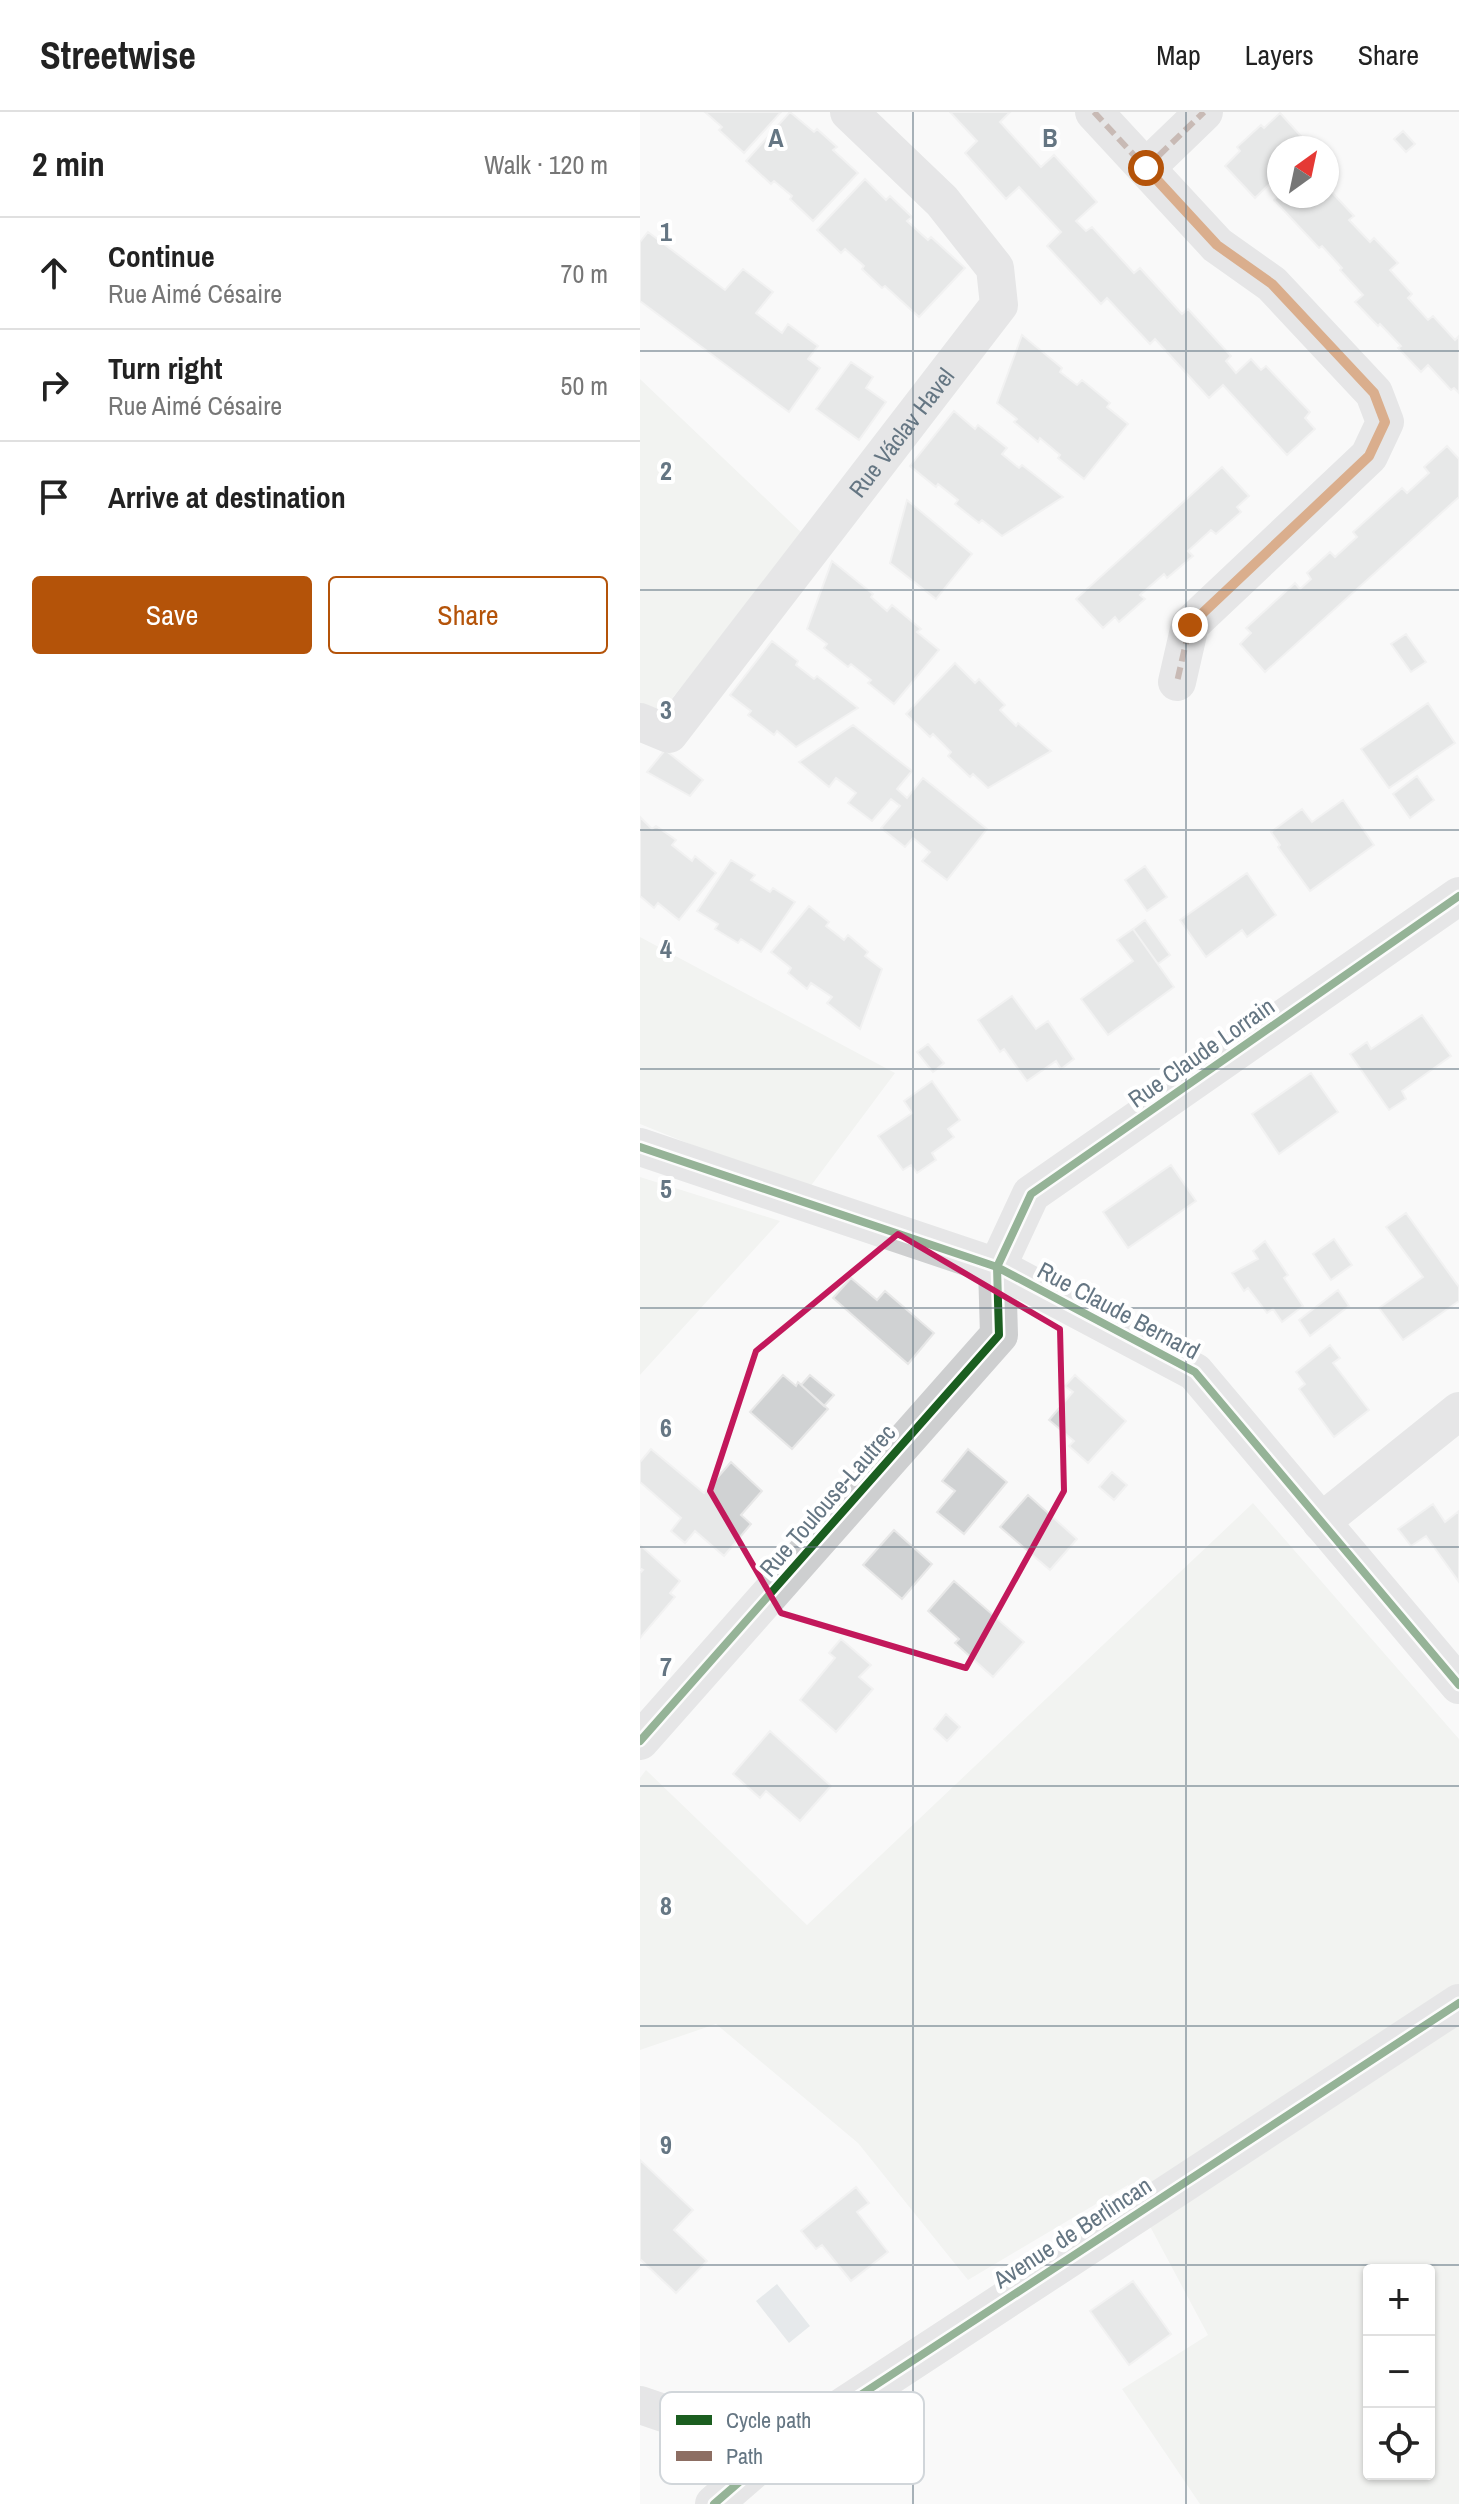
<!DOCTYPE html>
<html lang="en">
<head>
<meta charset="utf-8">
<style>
  body { margin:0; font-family:"Archivo Narrow",sans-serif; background:#f6f6f6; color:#222 }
  .controls { position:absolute; right:24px; bottom:24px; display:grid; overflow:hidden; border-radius:8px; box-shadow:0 2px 6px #0004 }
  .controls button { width:72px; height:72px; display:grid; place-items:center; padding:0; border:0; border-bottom:2px solid #e0e0e0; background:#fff; color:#222; font:40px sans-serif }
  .compass { position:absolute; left:627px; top:24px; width:72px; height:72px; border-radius:50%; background:#fff; box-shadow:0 2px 6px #0004; rotate:33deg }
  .stop { position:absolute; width:24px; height:24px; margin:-18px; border:6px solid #b45309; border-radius:50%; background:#fff }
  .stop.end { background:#b45309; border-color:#fff; box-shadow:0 2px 8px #0008 }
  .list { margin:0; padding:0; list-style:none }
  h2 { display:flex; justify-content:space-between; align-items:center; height:104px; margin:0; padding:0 32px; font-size:34px }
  h2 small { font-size:26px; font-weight:400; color:#767676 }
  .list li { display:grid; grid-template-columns:52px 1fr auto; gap:24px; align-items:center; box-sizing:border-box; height:112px; padding:0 32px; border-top:2px solid #e0e0e0 }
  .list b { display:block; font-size:30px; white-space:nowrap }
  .list p { margin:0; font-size:26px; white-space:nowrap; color:#767676 }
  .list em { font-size:26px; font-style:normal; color:#767676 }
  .actions { display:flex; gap:16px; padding:24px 32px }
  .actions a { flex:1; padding:18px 0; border:2px solid #b45309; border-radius:8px; text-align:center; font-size:28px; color:#b45309 }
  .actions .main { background:#b45309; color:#fff }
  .icon { flex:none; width:44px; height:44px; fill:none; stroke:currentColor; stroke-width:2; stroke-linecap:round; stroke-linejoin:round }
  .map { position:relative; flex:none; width:819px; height:2392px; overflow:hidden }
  header { display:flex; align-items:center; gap:48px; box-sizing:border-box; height:112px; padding:0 40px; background:#fff; border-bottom:2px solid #e0e0e0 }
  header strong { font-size:38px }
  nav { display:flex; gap:44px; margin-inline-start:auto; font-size:28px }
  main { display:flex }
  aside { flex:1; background:#fff }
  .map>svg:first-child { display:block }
</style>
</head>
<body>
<header>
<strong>Streetwise</strong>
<nav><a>Map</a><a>Layers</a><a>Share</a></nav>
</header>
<main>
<aside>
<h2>2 min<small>Walk · 120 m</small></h2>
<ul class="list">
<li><svg class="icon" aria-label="ahead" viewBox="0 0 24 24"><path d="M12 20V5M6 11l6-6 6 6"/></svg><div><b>Continue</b><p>Rue Aimé Césaire</p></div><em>70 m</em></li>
<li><svg class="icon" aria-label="right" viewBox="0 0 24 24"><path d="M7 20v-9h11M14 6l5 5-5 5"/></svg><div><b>Turn right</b><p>Rue Aimé Césaire</p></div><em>50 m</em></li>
<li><svg class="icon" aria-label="arrive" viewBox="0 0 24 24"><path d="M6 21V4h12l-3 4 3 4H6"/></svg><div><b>Arrive at destination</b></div></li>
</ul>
<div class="actions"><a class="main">Save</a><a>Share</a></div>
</aside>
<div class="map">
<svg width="819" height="2392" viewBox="0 0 819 2392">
  <rect width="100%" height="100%" fill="#f9f9f9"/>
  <path fill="#e8ebe6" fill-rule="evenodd" d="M0,267l164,156 -143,177 -21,-8z
    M0,825l255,136 -88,118 -167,-67z
    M0,1065l140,44 -140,154z
    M613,1391l206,236v765h-259l-78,-115 86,-54 -80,-150 -160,95 -110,-137 -142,-119 -76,26v-272l6,-8 161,155zM729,2158h60v204h-60z"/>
  <path fill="#ced6d9" d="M137,2172l33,42 -21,17 -33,-42z"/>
  <path fill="#d0d2d3" stroke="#e8e8e8" stroke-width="2" d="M65,0h76l-37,41 -25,-23 3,-3z
    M150,0l24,20 3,-3 20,18 -4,3 25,23 -45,48 -23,-22 2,-3 -18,-15 -3,3 -25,-23z
    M310,0h60l-10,10 41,45 13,-12 43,47 -21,19 10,10 6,-4 42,46 6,-5 42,46 6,-5 43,47 -5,5 10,12 15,-14 10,11 5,-4 44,46 -5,6 10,11 -28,26 -64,-70 -14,13 -54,-59 -5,5 -43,-46 -6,6 -54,-58 14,-14 -42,-45 -13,12 -41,-46 12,-12z
    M640,1l30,33 -2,2h-29v27l-24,23 -30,-32 15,-15 -3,-4 24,-22 3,3z
    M763,19l12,13 -9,8 -12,-13z
    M225,67l21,21 4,-4 22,21 -5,4 21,19 3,-3 34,31 -46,49 -34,-31 -3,2 -20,-19 2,-3 -19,-17 -4,4 -24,-23z
    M687,75l27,29 -5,4 21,22 4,-4 24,25 -8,7 22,24 -4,4 20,22 5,-4 22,24 4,-4v57l-5,-5 -3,2 -23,-25 -7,7 -23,-24 3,-2 -21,-22 -2,2 -23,-24 8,-7 -23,-25 2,-2 -20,-22 -3,2 -45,-48 5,-5 48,1z
    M8,120l77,58 18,-21 30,23 -17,21 26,20 6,-9 30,22 -10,13 12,9 -31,44 -149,-111v-59z
    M382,223l40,33 -2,4 17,13 5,-5 28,23 -3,4 21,17 -44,55 -26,-21 2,-3 -20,-17 -2,4 -24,-20 3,-3 -20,-16z
    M211,250l22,15 -7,11 20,14 -27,38 -43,-31z
    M314,299l21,18 3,-4 29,23 -5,6 17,14 3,-3 41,32 -61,39 -20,-16 -3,3 -24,-19 3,-4 -20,-16 -2,3 -26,-21z
    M807,334l12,13v38l-194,175 -25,-28 11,-11 -5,-5 49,-45 5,6 11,-10 -4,-6 23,-21 5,5 22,-20 -4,-5 49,-44 5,5 22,-20 -5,-6z
    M582,355l27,29 -12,11 4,5 -25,22 -5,-4 -23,21 5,5 -26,22 -3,-4 -24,21 5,4 -26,23 -4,-5 -12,11 -27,-29z
    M267,388l65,54 -36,45 -46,-36z
    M192,449l41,33 -2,3 16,14 5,-6 29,24 -4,3 22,18 -45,54 -26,-21 3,-3 -20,-16 -3,3 -24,-19 3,-4 -20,-15z
    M766,522l20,28 -15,10 -20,-28z
    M132,529l26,20 -2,4 18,14 3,-3 41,32 -62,39 -19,-16 -3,4 -26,-20 3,-4 -21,-16z
    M315,551l20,20 4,-4 26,26 -5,5 16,16 2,-3 33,28 -63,37 -15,-14 -3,3 -22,-21 3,-4 -18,-18 -3,3 -24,-23z
    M788,591l27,40 -66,45 -28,-39z
    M213,613l59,46 -15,18 10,9 16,-20 64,51 -40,51 -25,-19 8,-9 -17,-14 -8,9 -24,-19 19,-22 -9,-7 -19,22 -24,-18 8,-10 -20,-15 -7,9 -30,-25z
    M25,638l38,30 -13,16 -43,-24z
    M777,664l17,24 -24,18 -17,-24z
    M703,688l31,45 -64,46 -32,-44 2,-2 -9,-13 31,-23 10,13z
    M0,705l12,12 4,-3 20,14 -4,5 20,16 3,-5 21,17 -37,47 -21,-17 -4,5 -14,-12z
    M91,748l24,15 -4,5 19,12 3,-4 22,14 -34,50 -20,-13 -3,4 -23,-14 3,-5 -21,-13z
    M505,754l22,31 -20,14 -22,-31z
    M607,761l29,42 -29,22 -5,-7 -36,27 -26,-37z
    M169,794l20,16 -3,4 18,14 4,-5 20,17 -3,4 17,13 -22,60 -33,-26 5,-6 -21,-14 -4,6 -19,-16 3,-5 -20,-16z
    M505,808l25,35 -12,9 -25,-35z
    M493,817l41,58 -66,48 -27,-36 52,-38 -16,-21z
    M372,884l24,33 12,-8 26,38 -13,10 -5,-8 -29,20 -23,-32 -4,3 -22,-32z
    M782,903l29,41 -49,35 4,8 -17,11 -39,-56 17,-12 4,7z
    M288,932l16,19 -11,9 -16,-20z
    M671,961l27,39 -59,42 -27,-40z
    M292,969l28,39 -12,9 6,8 -22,16 4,7 -19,13 -6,-8 -8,5 -25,-34 34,-23 -8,-12z
    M531,1053l25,36 -68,47 -25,-36z
    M766,1101l53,74v14l-56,39 -24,-32 44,-31 -37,-50z
    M694,1127l18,26 -21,15 -18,-26z
    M625,1129l23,34 -4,3 19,28 -21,16 -9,-13 -6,4 -19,-25 -4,3 -12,-18 26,-14 -5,-8z
    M211,1166l26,22 8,-9 49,42 -26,31 -75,-66z
    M698,1178l11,16 -39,30 -11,-16z
    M690,1233l10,13 -7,5 36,47 -35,27 -35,-48 6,-5 -9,-12z
    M143,1263l13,11 2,-4 30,27 -36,40 -42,-37z
    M170,1263l24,20 -10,11 -23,-21z
    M435,1263l51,46 -38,42 -19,-17 5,-5 -25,-21 24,-28 -8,-6z
    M11,1337l53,44 27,-31 31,29 -21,24 10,9 -27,32 -29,-25 -10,12 -14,-12 10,-13 -41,-36v-20z
    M328,1337l39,33 -43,52 -27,-22 18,-21 -13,-10z
    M472,1360l15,13 -13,15 -15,-13z
    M388,1383l49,44 -27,31 -50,-43z
    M793,1392l12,18 14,-11v71l-33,-46 -15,10 -13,-17z
    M254,1418l38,34 -30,35 -39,-34z
    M0,1433l40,36 -10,12 5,4 -35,41v-65l3,-3 -3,-2z
    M314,1469l70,61 -31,35 -38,-34 4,-4 -31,-28z
    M201,1527l30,26 -12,12 14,12 -37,43 -36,-32 35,-42 -6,-5z
    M306,1602l14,13 -13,14 -13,-12z
    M130,1619l61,55 -31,35 -34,-30 -6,7 -27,-24z
    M0,2048l53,50 -19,20 33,31 -31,32 -36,-34z
    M216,2075l13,16 -12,9 31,40 -37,29 -29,-36 -6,4 -15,-18z
    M493,2169l38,53 -42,31 -39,-54z"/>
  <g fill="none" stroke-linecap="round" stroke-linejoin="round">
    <g stroke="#cecfd0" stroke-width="38">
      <path d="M454,0l123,133 55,39 102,109 11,29 -16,34 -179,169 -13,57"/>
      <path d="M506,56l58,-56"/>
      <path id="s1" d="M0,610l29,12 330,-429 -4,-37 -53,-67 -93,-89"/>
      <path d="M0,1035l357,120 198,105 264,313"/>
      <path d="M681,1410l138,-111"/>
      <path d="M0,1629l359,-406 -2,-68 34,-73 428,-298"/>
      <path d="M0,2293l135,46"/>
      <path d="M74,2392l61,-53 684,-448"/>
    </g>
    <path stroke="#8d6e63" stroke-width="6" stroke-dasharray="12 6" stroke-linecap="butt" d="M454,0l123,133 55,39 102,109 11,29 -16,34 -179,169 -13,57
      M506,56l58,-56"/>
    <g stroke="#fff" stroke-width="13">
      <path id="cycleway" d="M0,1035l357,120 198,105 264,313
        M0,1629l359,-406 -2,-68 34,-73 428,-298
        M74,2392l61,-53 684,-448"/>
    </g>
    <use href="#cycleway" stroke="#1b5e20" stroke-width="8"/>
  </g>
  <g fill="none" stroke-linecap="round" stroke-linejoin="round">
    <path stroke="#b45309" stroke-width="10" d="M506,56l71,77 55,39 102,109 11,29 -16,34 -179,169"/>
  </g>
  <path d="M0 0H819V2392H0ZM258,1122l162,95 4,162 -98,177 -185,-55 -71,-122 46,-140z" fill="#f9f9f9" fill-opacity=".55" fill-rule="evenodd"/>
  <path fill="none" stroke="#c2185b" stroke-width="6" stroke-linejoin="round" d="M258,1122l162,95 4,162 -98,177 -185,-55 -71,-122 46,-140z"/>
  <path fill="none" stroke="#657683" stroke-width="2" stroke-opacity="0.55" d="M273,0v2392M546,0v2392M0,239h819M0,478h819M0,718h819M0,957h819M0,1196h819M0,1435h819M0,1674h819M0,1914h819M0,2153h819"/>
  <g text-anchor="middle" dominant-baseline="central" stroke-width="8" stroke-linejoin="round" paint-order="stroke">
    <g font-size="24" fill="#657683" stroke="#fff">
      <text stroke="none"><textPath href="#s1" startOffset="412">Rue Václav Havel</textPath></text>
      <text transform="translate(561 940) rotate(-35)">Rue Claude Lorrain</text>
      <text transform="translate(479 1198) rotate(28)">Rue Claude Bernard</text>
      <text transform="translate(187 1388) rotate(-49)">Rue Toulouse-Lautrec</text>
      <text transform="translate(432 2120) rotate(-33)">Avenue de Berlincan</text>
    </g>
  </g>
  <rect x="20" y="2280" width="264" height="92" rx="12" fill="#fff" stroke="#d1d6da" stroke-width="2"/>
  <rect x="36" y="2303" width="36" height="10" fill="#1b5e20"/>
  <rect x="36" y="2339" width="36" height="10" fill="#8d6e63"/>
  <g font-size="22" fill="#657683">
    <text x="86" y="2316">Cycle path</text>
    <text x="86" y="2352">Path</text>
  </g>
  <g font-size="26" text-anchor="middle" font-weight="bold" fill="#657683" stroke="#fff" stroke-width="8" stroke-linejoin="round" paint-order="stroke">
    <text x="136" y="35">A</text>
    <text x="410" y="35">B</text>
    <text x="26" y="129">1</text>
    <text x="26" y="368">2</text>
    <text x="26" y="607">3</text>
    <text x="26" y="846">4</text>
    <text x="26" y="1086">5</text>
    <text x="26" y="1325">6</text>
    <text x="26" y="1564">7</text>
    <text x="26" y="1803">8</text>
    <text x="26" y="2042">9</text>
  </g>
</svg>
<div class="controls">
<button>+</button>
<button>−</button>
<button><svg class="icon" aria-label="locate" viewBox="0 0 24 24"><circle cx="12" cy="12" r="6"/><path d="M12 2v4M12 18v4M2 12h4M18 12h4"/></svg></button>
</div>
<svg class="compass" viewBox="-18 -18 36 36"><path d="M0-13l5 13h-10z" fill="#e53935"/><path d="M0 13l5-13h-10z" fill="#767676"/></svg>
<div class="stop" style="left:506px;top:56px"></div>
<div class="stop end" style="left:550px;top:513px"></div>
</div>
</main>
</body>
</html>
